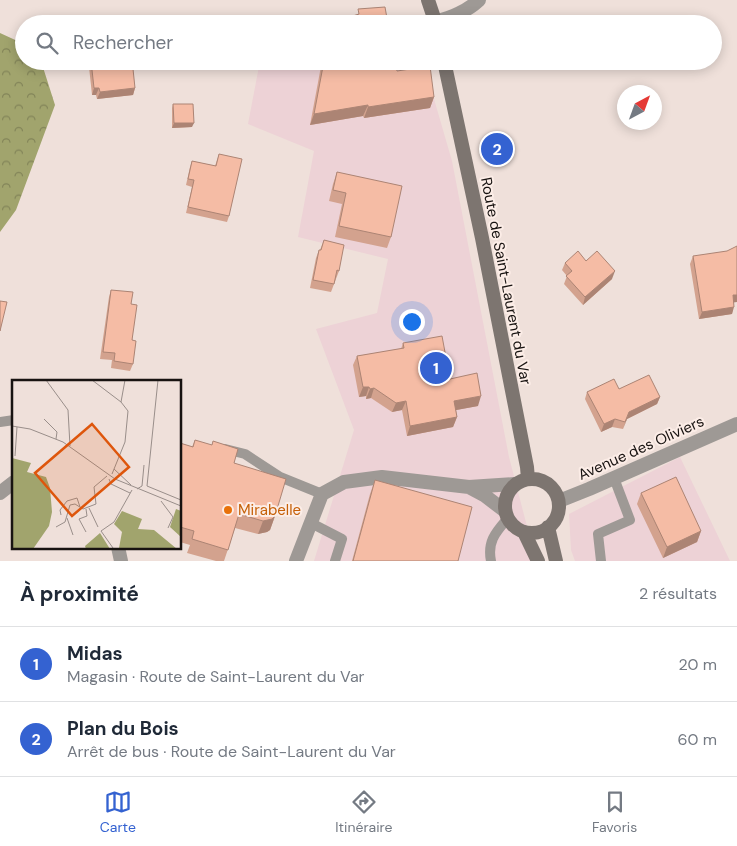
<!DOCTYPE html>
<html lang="fr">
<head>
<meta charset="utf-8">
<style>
  body { margin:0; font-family:"DM Sans",sans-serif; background:#f6f6f7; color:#1f2937 }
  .compass { position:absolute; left:617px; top:85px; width:45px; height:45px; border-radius:50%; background:#fff; box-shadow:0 2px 12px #0003; rotate:41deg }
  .you { position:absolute; left:411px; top:321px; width:18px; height:18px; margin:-12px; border:4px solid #fff; border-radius:50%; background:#1a73e8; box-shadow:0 0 0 8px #1a73e833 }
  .badge { display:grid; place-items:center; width:32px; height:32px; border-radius:50%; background:#3462d1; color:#fff; font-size:16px; font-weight:700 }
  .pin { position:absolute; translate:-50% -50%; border:2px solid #fff; box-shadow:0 1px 5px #0006 }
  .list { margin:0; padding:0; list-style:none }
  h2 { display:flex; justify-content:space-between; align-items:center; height:65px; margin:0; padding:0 20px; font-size:21px }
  h2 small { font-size:16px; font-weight:400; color:#747a83 }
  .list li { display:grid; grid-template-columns:32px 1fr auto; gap:15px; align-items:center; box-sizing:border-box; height:75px; padding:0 20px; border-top:1px solid #e0e1e3 }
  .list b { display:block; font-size:19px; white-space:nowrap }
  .list p { margin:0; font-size:16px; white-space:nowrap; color:#747a83 }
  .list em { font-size:16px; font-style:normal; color:#747a83 }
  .icon { flex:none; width:28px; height:28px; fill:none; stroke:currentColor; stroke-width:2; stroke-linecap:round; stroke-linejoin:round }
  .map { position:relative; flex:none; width:737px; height:561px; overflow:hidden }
  .search { position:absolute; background:#fff; box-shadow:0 2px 12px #0003; left:15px; right:15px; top:15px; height:55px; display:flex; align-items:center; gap:12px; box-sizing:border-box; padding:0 18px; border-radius:28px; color:#747a83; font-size:19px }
  .sheet { height:215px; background:#fff }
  nav { display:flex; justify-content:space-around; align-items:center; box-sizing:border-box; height:70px; border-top:1px solid #e0e1e3; background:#fff; font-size:14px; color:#747a83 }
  nav a { display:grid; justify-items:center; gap:2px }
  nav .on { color:#3462d1 }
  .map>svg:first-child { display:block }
</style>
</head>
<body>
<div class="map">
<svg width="737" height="561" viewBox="0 0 737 561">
  <defs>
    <pattern id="forest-crowns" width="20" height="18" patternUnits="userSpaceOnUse" patternTransform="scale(1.25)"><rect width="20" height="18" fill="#a1a46d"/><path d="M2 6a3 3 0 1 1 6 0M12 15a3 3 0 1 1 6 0" fill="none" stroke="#828458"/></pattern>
  </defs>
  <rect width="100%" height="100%" fill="#efe0da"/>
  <path fill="#edd2d6" d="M260,61h163l29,100 57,296 27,104h-222l40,-131 -38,-101 61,-16 11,-54 -90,-22 16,-86 -66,-27z
    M680,457l50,104h-155l-4,-11 -2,-36z"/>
  <path fill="url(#forest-crowns)" d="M0,33l24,11v17h17l14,44 -39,105 -16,22z"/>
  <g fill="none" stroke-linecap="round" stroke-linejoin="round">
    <path stroke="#9e9995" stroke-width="10" d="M0,422l14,-2
      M225,449l20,5 35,23 42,17
      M311,523l31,16 -7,22
      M491,561c-4,-20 5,-29 17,-43
      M601,561l-3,-27 32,-14 -16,-42"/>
    <path stroke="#9e9995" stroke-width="14" d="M435,22c17,-5 31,-10 44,-22
      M469,487l15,8 21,16
      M0,493l14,-11
      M559,501l30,-12 148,-65
      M118,547l3,14
      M296,561l26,-67 22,-12 38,-5 87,10 46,-3"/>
    <path stroke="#7d7570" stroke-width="14" d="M428,0l8,24
      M444,61l38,177 45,229 1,12
      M505 506a27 27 0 1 1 54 0a27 27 0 1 1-54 0Z
      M548,527l8,34
      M524,532l14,29"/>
  </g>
  <path fill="#d3a28e" d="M91,61h36l1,8 7,19 -2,7 -36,4 -1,-4h-4l-3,-28z
    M322,61h73l2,10 37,26 -4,11 -66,10 -1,-2 -53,9z
    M173,104l19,23 -20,1v-20z
    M219,154l10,62 -2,6 -41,-9 6,-26 -6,-2 4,-18 2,-6 23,5z
    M337,172l54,65 -4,11 -52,-11 7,-33 -13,-3 4,-17z
    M324,240l15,31 -8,21 -21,-4 6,-30 3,-8h1z
    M693,256l44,46h-3l-2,12 -33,5 -9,-55z
    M586,261l26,18 -29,26 -19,-21 3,-8 -5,-6 3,-7z
    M111,290l20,14 2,60 -3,7 -19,-3 1,-8 -12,-1 9,-62z
    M403,343l47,36 28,27 -22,4 1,7 -4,10 -46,9 -5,-26 -10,2 -21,-14 -5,1v-3l-7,1 -6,-32 4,-9 44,-7z
    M619,389l41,8 -3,7 -30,15 -4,10 -11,-2 -11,5 -16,-33 2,-7z
    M195,440l39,23 41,53 -5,14 -3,2 -9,2 -23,-6 -11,33h-8l-29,-8 3,-8 -10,-3v-99l12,4z
    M375,480l83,81h-106l18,-67z
    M641,493l60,38 -4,11 -34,16 -26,-54z"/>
  <path fill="#ac8474" d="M94,88h5l-3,7h-4z
    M135,88l-2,7 -36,4 3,-7z
    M434,97l-4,11 -66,10 4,-11z
    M368,105l-5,11 -53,9 4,-11z
    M174,123h20l-2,4 -20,1z
    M615,271l-3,8 -29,26 2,-8z
    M733,295h4v7l-7,1z
    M734,307l-2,7 -33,5 3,-7z
    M363,387h6l-3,9 -7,1z
    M374,388l-3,10 -5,1 4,-10z
    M481,396l-3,10 -27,5 3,-10z
    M660,397l-3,7 -30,15 -4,10 6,-17z
    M406,401l-4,9 -10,2 4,-9z
    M457,417l-4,10 -46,9 3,-10z
    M615,419l-3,8 -11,5 3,-8z
    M275,516l-5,14 -3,2 -9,2 5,-13z
    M701,531l-4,11 -34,16 4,-11z"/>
  <path fill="#f5bca5" stroke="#ac8474" d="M385,7l3,17h-55l1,-2 25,-8 -1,-5z
    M91,61h36l1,8h5l2,19 -35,4 -1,-4h-5z
    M324,61h71l2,10 33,-5 4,31 -66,10v-2l-54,9z
    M173,104h20l1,19h-20z
    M219,154l23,5 -13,57 -41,-9 6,-27 -6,-1 4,-18 24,5z
    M337,172l65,14 -11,51 -52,-11 7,-33 -13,-3z
    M324,240l20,5 -5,26 -2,-1 -3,14 -21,-4 6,-30h2z
    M737,246v49h-4l1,12 -32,5 -9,-56 34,-5z
    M578,251l8,10 11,-10 18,20 -30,26 -19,-21 6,-5 -7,-8z
    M111,290l22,2 -2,12 6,1 -5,35 4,1 -3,23 -19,-3 1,-8 -12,-1z
    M0,301l7,1 -7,29z
    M442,336l8,43 27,-6 4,23 -27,5 3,16 -47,9 -4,-25 -10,2 -22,-15 -4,1 -1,-2h-6l-6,-31 47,-8 -1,-5z
    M649,375l11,22 -31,15 -4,10 -10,-3 -11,5 -17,-32 27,-13 5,10z
    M195,440l17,5 1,-4 25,8 -4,14 52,16 -11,37 -3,3 -9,2 -24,-7 -11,36 -36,-11 2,-8 -14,-4v-84l13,4z
    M676,477l25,54 -34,16 -26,-54z
    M375,480l97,27 -14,54h-105z"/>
  <circle fill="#e8710a" stroke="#fcede7" stroke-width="2" cx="228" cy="510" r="5"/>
  <g text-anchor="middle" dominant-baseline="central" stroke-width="4" stroke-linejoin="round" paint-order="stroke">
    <g font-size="15" fill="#181311" stroke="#fcede7">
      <text transform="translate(506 281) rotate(79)">Route de Saint-Laurent du Var</text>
      <text transform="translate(641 448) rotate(-24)">Avenue des Oliviers</text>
    </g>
    <g font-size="15" fill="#c56008" stroke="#fcede7" text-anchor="start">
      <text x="238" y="510">Mirabelle</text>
    </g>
  </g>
  <g transform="translate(12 380)">
    <rect width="169" height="169" fill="#efe0da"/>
    <path d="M0,78l19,5 -4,9 19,5 4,11 2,24 -3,14 -16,23h-21zM164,129l5,2v26l-11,-10zM110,131l20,8 -4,10 16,1 23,19h-63l5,-1 3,-16 -8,-8zM88,153l10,16h-24l-1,-3z" fill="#a1a46d"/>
    <path fill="none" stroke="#998e8a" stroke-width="1" d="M34,0l22,30 2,36M80,0l29,22 7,9 -3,31 -13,32M146,0l-11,106 34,14M109,22l4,-22M32,39l13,13 -1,7M0,46l18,3 33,13 52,37 66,27M3,76l2,-29M102,89l17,16M97,99l2,5 19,9M125,109l5,-3 2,-21M149,121l12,16 -5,11M77,128l9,19M49,135l-1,-5 7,-9 10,-3 3,9M55,138l6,17M44,147l9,-5 5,-17 5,-1 8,5 13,-5 -2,-17 13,-11M74,152l-7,-13 8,-3 -1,-7M101,168l-12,-17 13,-9 18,-32"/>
    <path fill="#de560c" fill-opacity="0.15" stroke="#de560c" stroke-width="2.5" d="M80,44l37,43 -57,49 -37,-43z"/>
    <rect width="169" height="169" fill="none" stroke="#181311" stroke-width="2.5"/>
  </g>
</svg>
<svg class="compass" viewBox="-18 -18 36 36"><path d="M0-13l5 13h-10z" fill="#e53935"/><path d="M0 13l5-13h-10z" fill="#747a83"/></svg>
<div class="you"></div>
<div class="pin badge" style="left:436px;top:368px">1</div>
<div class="pin badge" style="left:497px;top:149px">2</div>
<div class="search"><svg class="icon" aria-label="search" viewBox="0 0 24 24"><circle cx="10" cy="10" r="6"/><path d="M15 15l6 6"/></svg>Rechercher</div>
</div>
<section class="sheet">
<h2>À proximité<small>2 résultats</small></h2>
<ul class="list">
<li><span class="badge">1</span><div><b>Midas</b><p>Magasin · Route de Saint-Laurent du Var</p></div><em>20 m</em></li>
<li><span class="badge">2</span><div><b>Plan du Bois</b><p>Arrêt de bus · Route de Saint-Laurent du Var</p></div><em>60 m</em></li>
</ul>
</section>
<nav>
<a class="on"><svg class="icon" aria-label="map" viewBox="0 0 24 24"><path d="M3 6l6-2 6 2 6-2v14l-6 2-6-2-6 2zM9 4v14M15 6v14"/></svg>Carte</a>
<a><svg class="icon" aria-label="directions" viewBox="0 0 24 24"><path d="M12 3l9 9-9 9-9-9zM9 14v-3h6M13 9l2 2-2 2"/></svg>Itinéraire</a>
<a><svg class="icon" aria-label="saved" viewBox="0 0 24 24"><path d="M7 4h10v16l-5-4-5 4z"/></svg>Favoris</a>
</nav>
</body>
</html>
